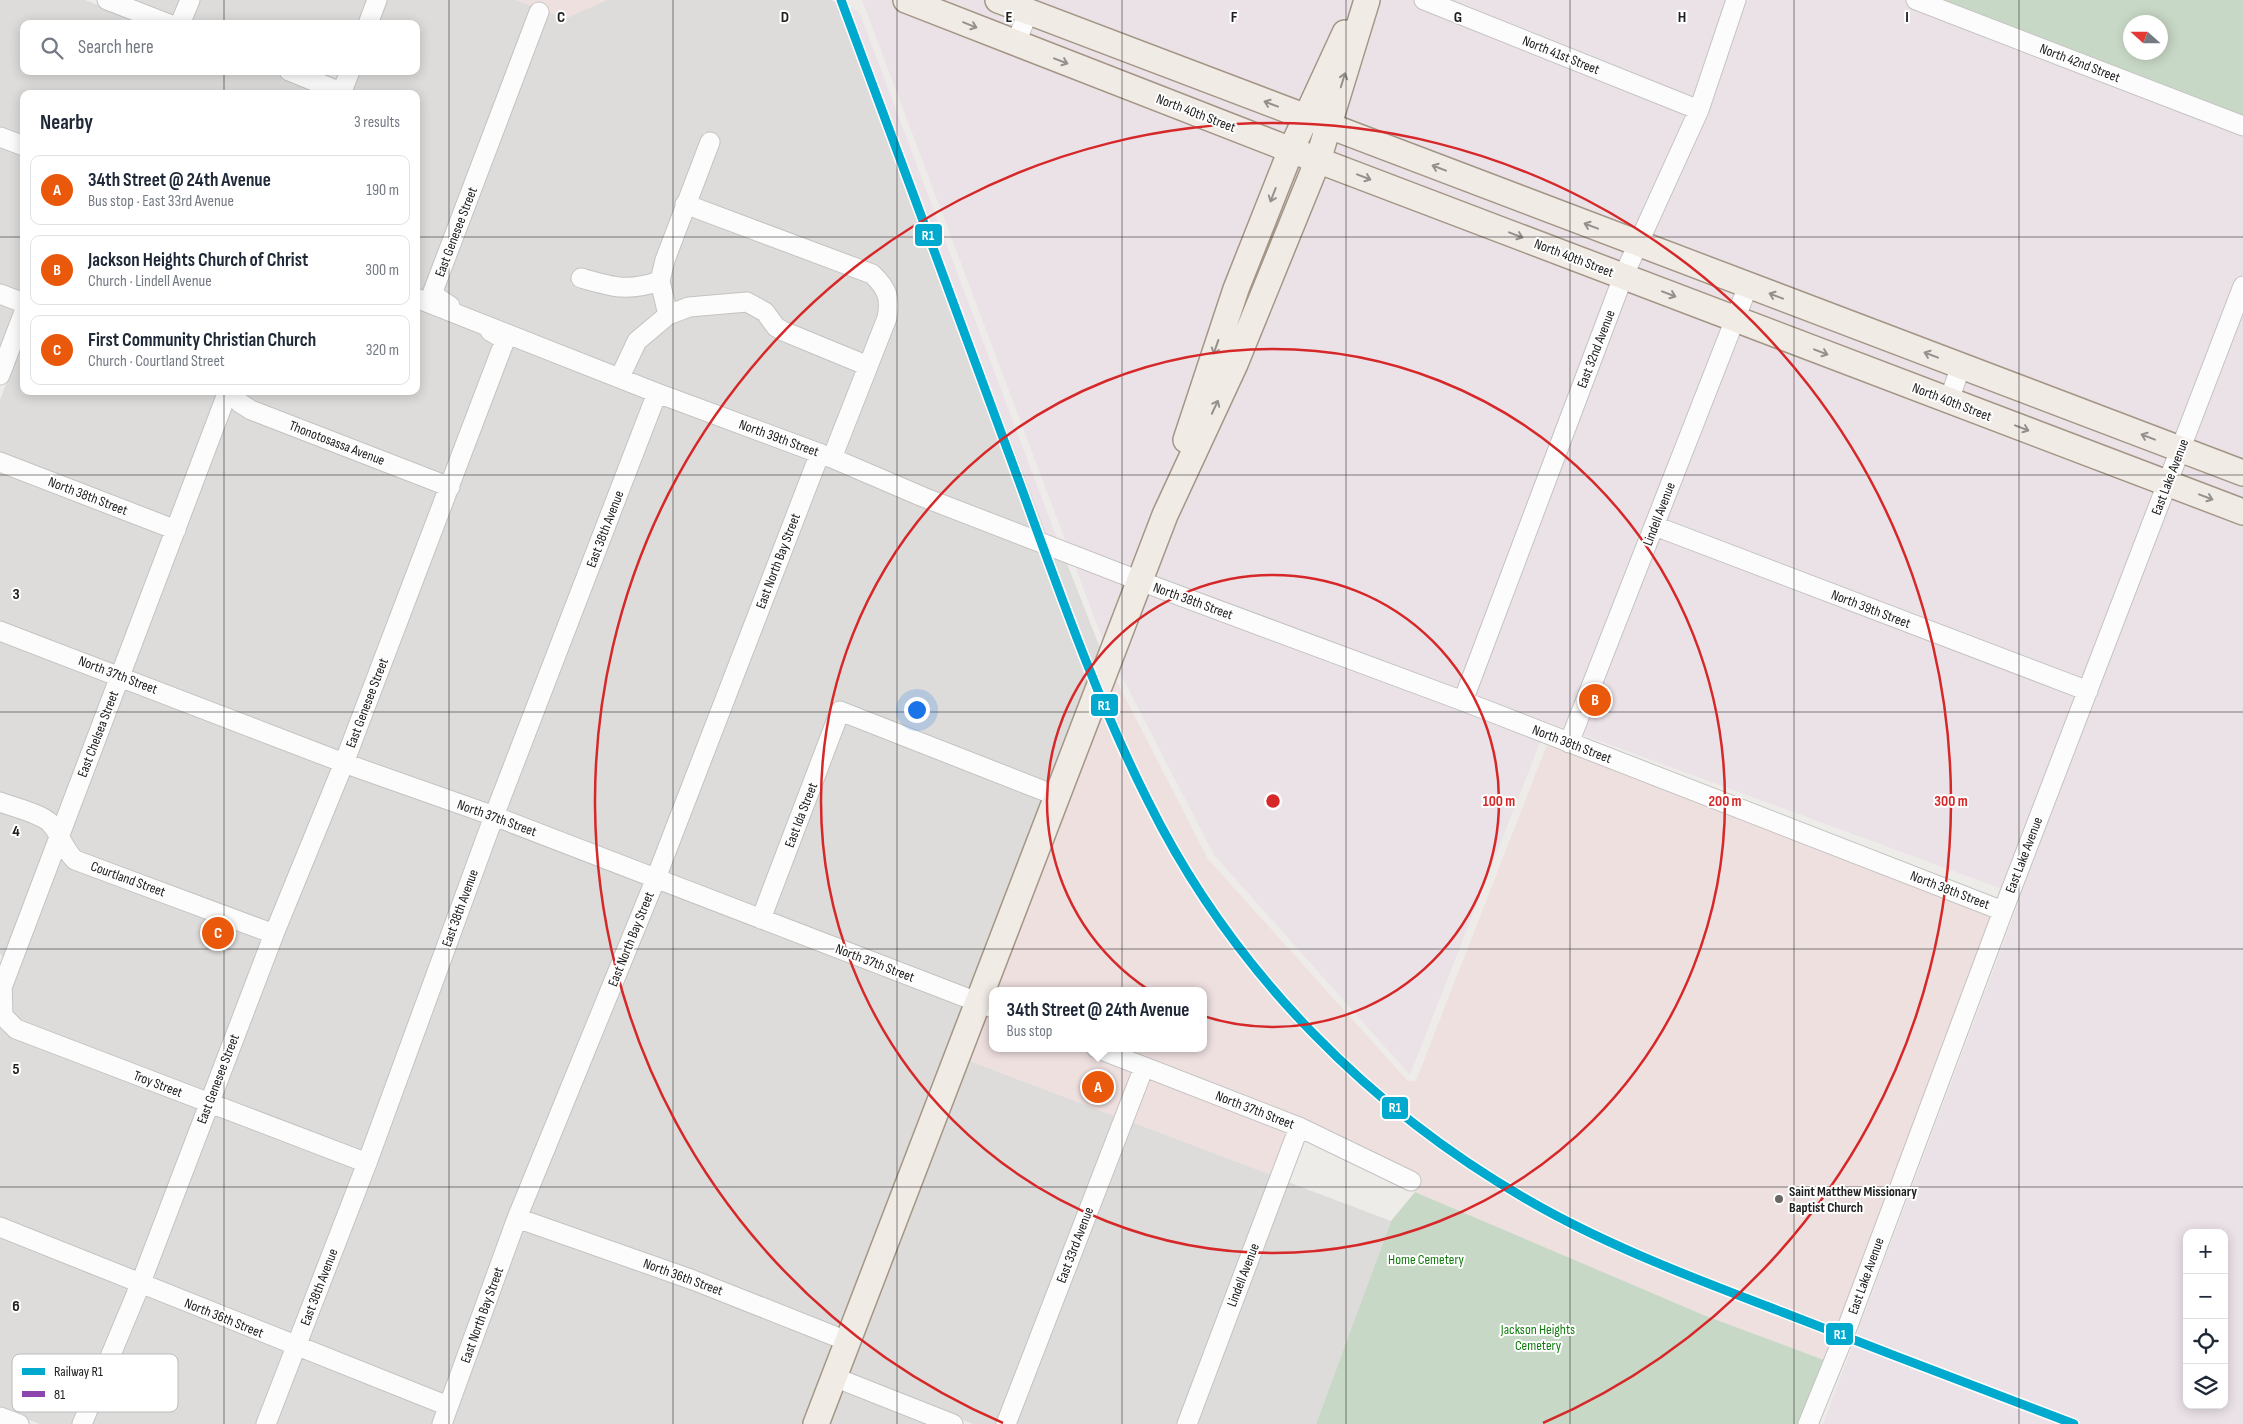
<!DOCTYPE html>
<html lang="en">
<head>
<meta charset="utf-8">
<style>
  body { margin:0; font-family:"Sofia Sans Condensed",sans-serif; background:#f2f2f3; color:#1f2937 }
  .controls { position:absolute; right:15px; bottom:15px; display:grid; overflow:hidden; border-radius:10px; box-shadow:0 2px 12px #0003 }
  .controls button { width:45px; height:45px; display:grid; place-items:center; padding:0; border:0; border-bottom:1px solid #e0e1e3; background:#fff; color:#1f2937; font:25px sans-serif }
  .compass { position:absolute; left:2123px; top:15px; width:45px; height:45px; border-radius:50%; background:#fff; box-shadow:0 2px 12px #0003; rotate:291deg }
  .you { position:absolute; left:916px; top:709px; width:18px; height:18px; margin:-12px; border:4px solid #fff; border-radius:50%; background:#1a73e8; box-shadow:0 0 0 8px #1a73e833 }
  .badge { display:grid; place-items:center; width:32px; height:32px; border-radius:50%; background:#ea580c; color:#fff; font-size:16px; font-weight:700 }
  .pin { position:absolute; translate:-50% -50%; border:2px solid #fff; box-shadow:0 1px 5px #0006 }
  .popup { position:absolute; left:989px; top:987px; width:218px; height:65px; box-sizing:border-box; display:grid; place-content:center; border-radius:10px; background:#fff; filter:drop-shadow(0 1px 4px #0005); font-size:16px; white-space:nowrap; color:#747a83 }
  .popup b { font-size:19px; color:#1f2937 }
  .popup::after { content:''; position:absolute; left:50%; top:100%; margin-left:-10px; border:10px solid transparent; border-top-color:#fff }
  .list { margin:0; padding:0; list-style:none }
  h2 { display:flex; justify-content:space-between; align-items:center; height:65px; margin:0; padding:0 20px; font-size:21px }
  h2 small { font-size:16px; font-weight:400; color:#747a83 }
  .list li { display:grid; grid-template-columns:32px 1fr auto; gap:15px; align-items:center; box-sizing:border-box; height:70px; margin:0 10px 10px; padding:0 10px; border:1px solid #e0e1e3; border-radius:10px }
  .list b { display:block; font-size:19px; white-space:nowrap }
  .list p { margin:0; font-size:16px; white-space:nowrap; color:#747a83 }
  .list em { font-size:16px; font-style:normal; color:#747a83 }
  .icon { flex:none; width:28px; height:28px; fill:none; stroke:currentColor; stroke-width:2; stroke-linecap:round; stroke-linejoin:round }
  .map { position:relative; flex:none; width:2243px; height:1424px; overflow:hidden }
  .search { position:absolute; background:#fff; box-shadow:0 2px 12px #0003; left:20px; top:20px; width:400px; height:55px; display:flex; align-items:center; gap:12px; box-sizing:border-box; padding:0 18px; border-radius:10px; color:#747a83; font-size:19px }
  .panel { position:absolute; background:#fff; box-shadow:0 2px 12px #0003; left:20px; top:90px; width:400px; height:305px; border-radius:10px }
  .map>svg:first-child { display:block }
</style>
</head>
<body>
<div class="map">
<svg width="2243" height="1424" viewBox="0 0 2243 1424">
  <rect width="100%" height="100%" fill="#eeece9"/>
  <path fill="#dddcda" d="M0,0h85l62,24h-123v47h244l56,23h-300v44l-24,-10z
    M128,0h53l-8,17z
    M200,0h168l-9,24h-169z
    M387,0h129l16,6 -107,287 -9,-3v-196h-65l9,-23h56v-47h-38z
    M607,0h223l16,6 202,531 -122,-47 -83,-36 52,-133 3,-17 -3,-15 -8,-12 -191,-77 24,-62 -16,-6 -30,76 -22,67 -16,6 -21,-2 -41,-10 -3,15 44,11 23,1 15,-4 5,20 -29,25 -14,30 -143,-55 -29,-21 106,-279 17,6z
    M0,146l24,9v132l-3,7 -21,-8z
    M691,214l177,67 7,6 6,16 -18,52 -81,-33 -12,-16 -20,-12 -76,10 -5,-23z
    M0,302l16,6 -16,42z
    M416,307l49,18 29,18 -50,133 -190,-73 -13,-12h175z
    M747,310l110,60 -30,77 -196,-73 13,-28 28,-24 20,-7z
    M24,337v54h194l-48,129 -170,-66v-54z
    M513,344l133,53 -158,409 -133,-48z
    M663,403l145,54 -157,411 -146,-56z
    M232,406l207,85 -101,261 -206,-80z
    M825,463l241,98 36,92 -51,133 -216,-85 -79,207 -89,-34z
    M0,470l165,64 -50,132 -115,-44z
    M0,639l110,41 -53,138 -57,-24z
    M126,686l207,81 -64,156 -190,-70 -10,-16z
    M846,722l200,78 -74,192 -200,-77z
    M349,773l134,48 -122,331 -141,-53 62,-162z
    M0,810l43,16 7,11 -46,120 -4,-3z
    M499,827l146,55 -202,514 -135,-54z
    M61,858l202,80 -59,155 -183,-70 -9,-10 -1,-23z
    M661,888l306,119 -125,324 -314,-117z
    M0,1024l198,84 -63,166 -135,-56z
    M965,1059l150,57 -118,308h-24l-128,-51z
    M214,1114l142,53 -65,169 -140,-55z
    M1132,1122l140,53 -95,249h-162z
    M1288,1182l103,39 -75,203h-120z
    M523,1229l168,58 145,58 -29,79h-356z
    M0,1235l129,54 -57,135h-32l-40,-15z
    M145,1295l141,56 -29,73h-166z
    M302,1357l135,53 -5,14h-156z
    M839,1387l92,37h-106z"/>
  <path fill="#efe0e0" d="M516,0h91l-41,18 -17,-6 1,-4 -16,-6 -2,4z
    M1113,674l95,185 200,222h6l3,-3 131,-336 444,173 -168,445 -118,-44 -291,-124 7,-14 -112,-55 -192,-75h85v-57h-210v9l-4,-2z
    M983,1013l10,4v31h82l58,23 -18,45 -150,-57z
    M1150,1077l139,54 -17,44 -140,-53z"/>
  <path fill="#ebe2e8" fill-rule="evenodd" d="M862,0h1054l327,126v1298h-420l198,-528 -473,-174 -138,353 -196,-220 -112,-217zM2187,1233h37v172h-37z
    M846,6l13,5 199,530 -10,-4z"/>
  <path fill="#c8d8c6" fill-rule="evenodd" d="M1916,0h327v126zM2130,22h30v30h-30z
    M1415,1192l291,124 118,44 -26,64h-482l75,-203z"/>
  <g fill="none" stroke-linecap="round" stroke-linejoin="round">
    <g stroke="#c4c3c1" stroke-width="21">
      <path id="minor" d="M107,0l62,24
        M1424,0l275,110
        M1916,0l327,126
        M180,24l10,-24
        M368,24l9,-24
        M1016,43l12,-31
        M289,71l52,21
        M341,94l9,-23
        M0,137l24,9
        M685,204l187,70c15,14 19,24 15,44l-55,140
        M581,278c32,9 46,14 79,3
        M0,294l24,9
        M416,298l241,95 175,65 91,39 217,84 323,120 540,210
        M450,306l-18,-12 107,-282
        M668,315l-8,-34 5,-21 45,-118
        M0,375l24,-63
        M620,377l17,-36 31,-26 21,-8 58,-5 18,10 11,15 7,4 85,35
        M232,391l8,12 11,7 199,77
        M1949,400l12,-34
        M0,462l176,68
        M1655,526l433,165
        M0,631l344,132 150,53 499,192
        M1463,701l160,-424 76,-167 37,-110
        M1569,743l179,-457
        M0,802c13,5 43,12 51,22 10,11 12,25 24,36l199,74
        M761,919l79,-208 217,85
        M2,981l1,35 13,13 351,134
        M0,993l228,-602
        M1096,1048l203,79 112,54
        M517,1218l176,62 154,61
        M0,1227l448,179
        M834,1377l119,47
        M0,1417l19,7
        M82,1424l58,-139 134,-351 70,-171 161,-423 -15,-9
        M266,1424l101,-261 127,-347 163,-423
        M442,1424l75,-206 139,-340 164,-425
        M1006,1424l138,-357
        M1187,1424l112,-297
        M1808,1424l36,-88 159,-425 240,-625"/>
    </g>
    <g stroke="#a49685" stroke-width="28">
      <path id="major" d="M906,0l385,150 952,362
        M998,0l1245,473
        M1186,440l50,-151 55,-139 54,-117
        M816,1424l349,-909 70,-151 83,-204 49,-160"/>
    </g>
    <use href="#minor" stroke="#fcfcfc" stroke-width="19"/>
    <use href="#major" stroke="#f1ebe6" stroke-width="25"/>
    <g stroke="#fff" stroke-width="12">
      <path id="rail-1" d="M841,0c56,151 113,303 168,454 43,116 83,236 139,347 85,172 226,314 394,407 76,42 159,73 240,104 97,38 195,75 292,112"/>
    </g>
    <use href="#rail-1" stroke="#00a9ce" stroke-width="9"/>
  </g>
  <defs><path id="oneway-shaft" d="M-6 0H5M1.5-3L5.5 0L1.5 3" fill="none" stroke-width="1.6" stroke-linecap="round" stroke-linejoin="round" transform="scale(1.25)"/></defs>
  <g stroke="#93908d">
    <use href="#oneway-shaft" transform="translate(970 25) rotate(22)"/>
    <use href="#oneway-shaft" transform="translate(1061 61) rotate(21)"/>
    <use href="#oneway-shaft" transform="translate(1343 80) rotate(-73)"/>
    <use href="#oneway-shaft" transform="translate(1271 104) rotate(-159)"/>
    <use href="#oneway-shaft" transform="translate(1439 168) rotate(-159)"/>
    <use href="#oneway-shaft" transform="translate(1364 177) rotate(21)"/>
    <use href="#oneway-shaft" transform="translate(1273 195) rotate(111)"/>
    <use href="#oneway-shaft" transform="translate(1591 226) rotate(-159)"/>
    <use href="#oneway-shaft" transform="translate(1516 235) rotate(21)"/>
    <use href="#oneway-shaft" transform="translate(1669 294) rotate(21)"/>
    <use href="#oneway-shaft" transform="translate(1776 296) rotate(-159)"/>
    <use href="#oneway-shaft" transform="translate(1216 347) rotate(109)"/>
    <use href="#oneway-shaft" transform="translate(1821 352) rotate(21)"/>
    <use href="#oneway-shaft" transform="translate(1931 355) rotate(-159)"/>
    <use href="#oneway-shaft" transform="translate(1215 407) rotate(-65)"/>
    <use href="#oneway-shaft" transform="translate(2022 428) rotate(21)"/>
    <use href="#oneway-shaft" transform="translate(2148 437) rotate(-159)"/>
    <use href="#oneway-shaft" transform="translate(2206 497) rotate(21)"/>
  </g>
  <path fill="none" stroke="#202020" stroke-width="1" stroke-opacity="0.55" d="M224,0v24M449,0v1424M673,0v1424M897,0v1424M1122,0v1424M1346,0v1424M1570,0v1424M1794,0v1424M2019,0v1424M224,71v23M0,237h24M416,237h1827M224,391v1033M0,475h2243M0,712h2243M0,949h2243M0,1187h2243"/>
  <g fill="none" stroke="#d62828" stroke-width="2.5">
    <circle cx="1273" cy="801" r="226"/>
    <circle cx="1273" cy="801" r="452"/>
    <path d="M1003 1423A678 678 0 1 1 1543 1423"/>
  </g>
  <circle fill="#686766" stroke="#fff" stroke-width="2" cx="1779" cy="1199" r="5"/>
  <g text-anchor="middle" dominant-baseline="central" stroke-width="4" stroke-linejoin="round" paint-order="stroke">
    <g font-size="14" fill="#202020" stroke="#fff">
      <text transform="translate(1561 55) rotate(22)">North 41st Street</text>
      <text transform="translate(2080 63) rotate(21)">North 42nd Street</text>
      <text transform="translate(1196 113) rotate(21)">North 40th Street</text>
      <text transform="translate(456 232) rotate(-69)">East Genesee Street</text>
      <text transform="translate(1574 258) rotate(21)">North 40th Street</text>
      <text transform="translate(1596 349) rotate(-69)">East 32nd Avenue</text>
      <text transform="translate(1952 402) rotate(21)">North 40th Street</text>
      <text transform="translate(779 438) rotate(20)">North 39th Street</text>
      <text transform="translate(337 443) rotate(21)">Thonotosassa Avenue</text>
      <text transform="translate(2170 477) rotate(-69)">East Lake Avenue</text>
      <text transform="translate(88 496) rotate(21)">North 38th Street</text>
      <text transform="translate(1659 514) rotate(-69)">Lindell Avenue</text>
      <text transform="translate(605 529) rotate(-69)">East 38th Avenue</text>
      <text transform="translate(778 561) rotate(-69)">East North Bay Street</text>
      <text transform="translate(1193 601) rotate(20)">North 38th Street</text>
      <text transform="translate(1871 609) rotate(21)">North 39th Street</text>
      <text transform="translate(118 675) rotate(21)">North 37th Street</text>
      <text transform="translate(367 703) rotate(-69)">East Genesee Street</text>
      <text transform="translate(98 734) rotate(-69)">East Chelsea Street</text>
      <text transform="translate(1572 744) rotate(21)">North 38th Street</text>
      <text transform="translate(801 815) rotate(-69)">East Ida Street</text>
      <text transform="translate(497 818) rotate(20)">North 37th Street</text>
      <text transform="translate(2024 855) rotate(-69)">East Lake Avenue</text>
      <text transform="translate(128 879) rotate(20)">Courtland Street</text>
      <text transform="translate(1950 890) rotate(21)">North 38th Street</text>
      <text transform="translate(460 908) rotate(-70)">East 38th Avenue</text>
      <text transform="translate(631 939) rotate(-68)">East North Bay Street</text>
      <text transform="translate(875 963) rotate(21)">North 37th Street</text>
      <text transform="translate(218 1079) rotate(-69)">East Genesee Street</text>
      <text transform="translate(158 1084) rotate(21)">Troy Street</text>
      <text transform="translate(1255 1110) rotate(21)">North 37th Street</text>
      <text transform="translate(1075 1245) rotate(-69)">East 33rd Avenue</text>
      <text transform="translate(1243 1275) rotate(-69)">Lindell Avenue</text>
      <text transform="translate(1866 1276) rotate(-70)">East Lake Avenue</text>
      <text transform="translate(683 1277) rotate(20)">North 36th Street</text>
      <text transform="translate(319 1287) rotate(-69)">East 38th Avenue</text>
      <text transform="translate(482 1315) rotate(-70)">East North Bay Street</text>
      <text transform="translate(224 1318) rotate(22)">North 36th Street</text>
    </g>
    <g font-size="14" font-weight="bold" fill="#202020" stroke="#fff" text-anchor="start">
      <text x="1789" y="1191">Saint Matthew Missionary<tspan x="1789" dy="16">Baptist Church</tspan></text>
    </g>
    <g font-size="14" fill="#137c0f" stroke="#fff">
      <text x="1426" y="1259">Home Cemetery</text>
      <text x="1538" y="1329">Jackson Heights<tspan x="1538" dy="16">Cemetery</tspan></text>
    </g>
  </g>
  <rect x="12" y="1354" width="166" height="58" rx="8" fill="#fff" stroke="#bcbcbc" stroke-width="1"/>
  <rect x="22" y="1368" width="23" height="7" fill="#00a9ce"/>
  <rect x="22" y="1391" width="23" height="6" fill="#8e44ad"/>
  <g font-size="14" fill="#202020">
    <text x="54" y="1376">Railway R1</text>
    <text x="54" y="1399">81</text>
  </g>
  <g font-size="16" text-anchor="middle" font-weight="bold" fill="#202020" stroke="#fff" stroke-width="4" stroke-linejoin="round" paint-order="stroke">
    <text x="561" y="22">C</text>
    <text x="785" y="22">D</text>
    <text x="1009" y="22">E</text>
    <text x="1234" y="22">F</text>
    <text x="1458" y="22">G</text>
    <text x="1682" y="22">H</text>
    <text x="1907" y="22">I</text>
    <text x="16" y="599">3</text>
    <text x="16" y="836">4</text>
    <text x="16" y="1074">5</text>
    <text x="16" y="1311">6</text>
  </g>
  <circle cx="1273" cy="801" r="8" fill="#d62828" stroke="#fff" stroke-width="2.5"/>
  <g font-size="15" text-anchor="middle" font-weight="bold" fill="#d62828" stroke="#fff" stroke-width="4" stroke-linejoin="round" paint-order="stroke">
    <text x="1499" y="806">100 m</text>
    <text x="1725" y="806">200 m</text>
    <text x="1951" y="806">300 m</text>
  </g>
  <g stroke="#fff" stroke-width="2">
    <rect x="914" y="223" width="29" height="24" rx="5" fill="#00a9ce"/>
    <rect x="1090" y="693" width="29" height="24" rx="5" fill="#00a9ce"/>
    <rect x="1381" y="1096" width="28" height="24" rx="5" fill="#00a9ce"/>
    <rect x="1825" y="1322" width="29" height="24" rx="5" fill="#00a9ce"/>
  </g>
  <g font-size="14" text-anchor="middle" font-weight="bold" fill="#fff">
    <text x="928" y="240">R1</text>
    <text x="1104" y="710">R1</text>
    <text x="1395" y="1112">R1</text>
    <text x="1840" y="1339">R1</text>
  </g>
</svg>
<div class="controls">
<button>+</button>
<button>−</button>
<button><svg class="icon" aria-label="locate" viewBox="0 0 24 24"><circle cx="12" cy="12" r="6"/><path d="M12 2v4M12 18v4M2 12h4M18 12h4"/></svg></button>
<button><svg class="icon" aria-label="layers" viewBox="0 0 24 24"><path d="M12 4l9 5-9 5-9-5zM3 14l9 5 9-5"/></svg></button>
</div>
<svg class="compass" viewBox="-18 -18 36 36"><path d="M0-13l5 13h-10z" fill="#e53935"/><path d="M0 13l5-13h-10z" fill="#747a83"/></svg>
<div class="you"></div>
<div class="pin badge" style="left:1098px;top:1087px">A</div>
<div class="popup"><b>34th Street @ 24th Avenue</b>Bus stop</div>
<div class="pin badge" style="left:1595px;top:700px">B</div>
<div class="pin badge" style="left:218px;top:933px">C</div>
<div class="search"><svg class="icon" aria-label="search" viewBox="0 0 24 24"><circle cx="10" cy="10" r="6"/><path d="M15 15l6 6"/></svg>Search here</div>
<section class="panel">
<h2>Nearby<small>3 results</small></h2>
<ul class="list">
<li><span class="badge">A</span><div><b>34th Street @ 24th Avenue</b><p>Bus stop · East 33rd Avenue</p></div><em>190 m</em></li>
<li><span class="badge">B</span><div><b>Jackson Heights Church of Christ</b><p>Church · Lindell Avenue</p></div><em>300 m</em></li>
<li><span class="badge">C</span><div><b>First Community Christian Church</b><p>Church · Courtland Street</p></div><em>320 m</em></li>
</ul>
</section>
</div>
</body>
</html>
